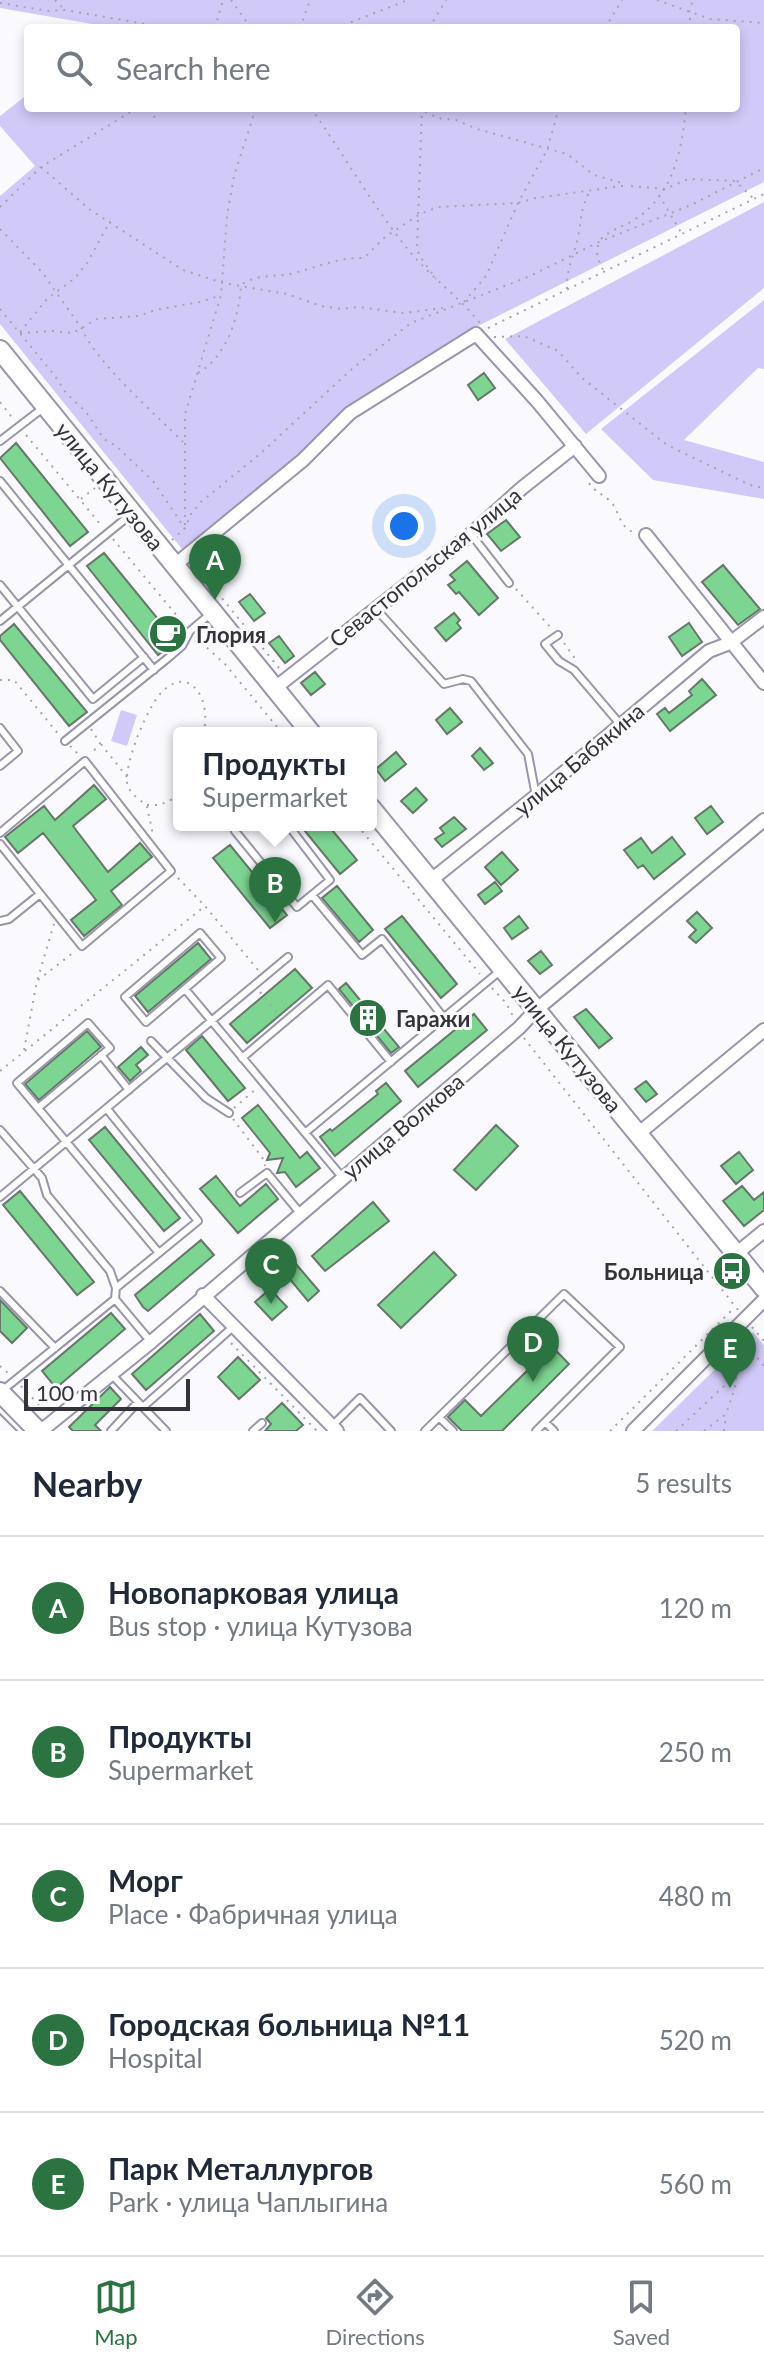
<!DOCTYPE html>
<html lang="en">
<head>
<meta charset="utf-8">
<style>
  body { margin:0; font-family:Lato,sans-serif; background:#f6f6f7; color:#1f2937 }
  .scale { position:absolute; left:24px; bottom:20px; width:166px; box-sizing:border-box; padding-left:8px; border:4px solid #34333c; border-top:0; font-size:22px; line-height:28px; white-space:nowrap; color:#34333c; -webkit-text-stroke:6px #faf9fe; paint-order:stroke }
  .you { position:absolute; left:404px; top:526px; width:28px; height:28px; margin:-20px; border:6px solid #fff; border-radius:50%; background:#1a73e8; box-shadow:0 0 0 12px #1a73e833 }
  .badge { display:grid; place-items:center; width:52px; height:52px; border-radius:50%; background:#2b7441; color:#fff; font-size:26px; font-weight:700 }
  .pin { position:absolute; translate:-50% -66px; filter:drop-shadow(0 2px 4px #0008) }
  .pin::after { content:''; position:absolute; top:42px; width:28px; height:24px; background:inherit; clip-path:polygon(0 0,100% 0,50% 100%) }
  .popup { position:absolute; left:173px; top:727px; width:204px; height:104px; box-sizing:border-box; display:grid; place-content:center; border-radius:8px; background:#fff; filter:drop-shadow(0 2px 6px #0005); font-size:26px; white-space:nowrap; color:#747a83 }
  .popup b { font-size:30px; color:#1f2937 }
  .popup::after { content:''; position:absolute; left:50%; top:100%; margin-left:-16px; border:16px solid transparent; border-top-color:#fff }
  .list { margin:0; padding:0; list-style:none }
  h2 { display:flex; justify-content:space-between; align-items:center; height:104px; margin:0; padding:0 32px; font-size:34px }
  h2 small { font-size:26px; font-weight:400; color:#747a83 }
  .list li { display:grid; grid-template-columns:52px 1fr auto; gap:24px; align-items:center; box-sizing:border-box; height:144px; padding:0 32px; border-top:2px solid #e0e1e3 }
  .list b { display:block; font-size:30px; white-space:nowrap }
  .list p { margin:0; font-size:26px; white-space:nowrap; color:#747a83 }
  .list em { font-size:26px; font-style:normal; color:#747a83 }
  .icon { flex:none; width:44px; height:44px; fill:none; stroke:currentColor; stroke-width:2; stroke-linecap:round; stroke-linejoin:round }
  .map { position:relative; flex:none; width:764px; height:1431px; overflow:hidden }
  .search { position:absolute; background:#fff; box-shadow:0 4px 12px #0003; left:24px; right:24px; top:24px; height:88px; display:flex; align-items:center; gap:20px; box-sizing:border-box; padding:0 28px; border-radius:8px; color:#747a83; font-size:30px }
  .sheet { height:824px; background:#fff }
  nav { display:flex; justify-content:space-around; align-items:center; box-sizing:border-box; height:112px; border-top:2px solid #e0e1e3; background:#fff; font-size:22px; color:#747a83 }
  nav a { display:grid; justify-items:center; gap:4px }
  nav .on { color:#2b7441 }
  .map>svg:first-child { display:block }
</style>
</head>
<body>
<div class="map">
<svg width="764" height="1431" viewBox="0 0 764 1431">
  <rect width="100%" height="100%" fill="#faf9fe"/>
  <path fill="#d1caf8" d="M0,0h764v182l-290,146 -132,84 -40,41 -120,96 -182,-225v-128l35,-30 -35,-40v-10l28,-22v14h708v-80h-621l-115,-20z
    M764,202v86l-178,146 -81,-95z
    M764,300v69l-6,-1 -74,72 80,22v37l-111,-19 -52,-51z
    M121,710l16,5 -10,31 -16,-5z
    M753,1332l11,13v86h-112z"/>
  <path fill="#7dd592" stroke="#667869" stroke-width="2" d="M484,373l11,15 -17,12 -10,-15z
    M16,443l72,89 -18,14 -70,-88z
    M506,520l14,17 -19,14 -14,-17z
    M104,553l72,88 -18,14 -71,-89z
    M214,559l17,18 -12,9 -15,-19z
    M467,561l31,37 -19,17 -20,-23 -3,2 -8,-9 7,-5 -5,-5z
    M723,565l37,44 -22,16 -36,-43z
    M250,594l15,19 -11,8 -15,-19z
    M454,613l6,7 -3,3 4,5 -15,13 -11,-13z
    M689,623l13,19 -20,14 -13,-19z
    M14,624l73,88 -18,14 -69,-86v-4z
    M279,636l15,20 -9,7 -16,-20z
    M315,672l10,12 -14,11 -10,-12z
    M702,679l14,16 -46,36 -13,-17 8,-6 4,5 23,-18 -3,-4z
    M450,708l12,14 -15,12 -11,-14z
    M480,748l13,15 -9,7 -12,-14z
    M396,752l10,12 -21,17 -9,-12z
    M94,785l12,14 -33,27 35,46 32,-29 12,14 -41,34 11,14 -38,31 -13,-16 25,-20 -53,-67 -25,20 -13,-16 39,-31 11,14z
    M416,788l11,12 -14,13 -12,-12z
    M711,806l12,16 -16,12 -12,-16z
    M454,817l12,12 -24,18 -7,-8 9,-6 -4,-5z
    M300,825h28l29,35 -17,14z
    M672,837l13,17 -31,25 -11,-14 -5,3 -14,-18 17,-12 11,15z
    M230,845l57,70 -17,13 -57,-70z
    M502,852l16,18 -17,15 -16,-18z
    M495,882l7,9 -17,13 -7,-9z
    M337,886l36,44 -14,12 -37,-44z
    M697,912l15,16 -16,15 -7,-6 7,-7 -9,-9z
    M402,916l55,68 -16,14 -56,-69z
    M519,916l9,12 -16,11 -8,-11z
    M198,943l13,16 -63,53 -13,-16z
    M541,951l11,14 -12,9 -12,-13z
    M295,969l17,19 -65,55 -17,-19z
    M346,983l53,64 -8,6 -52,-64z
    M586,1009l26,29 -13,10 -25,-31z
    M474,1014l13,16 -69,57 -13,-16z
    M87,1031l14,16 -62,53 -14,-16z
    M202,1036l43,52 -17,13 -42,-51z
    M141,1047l7,8 -12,10 5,6 -11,10 -12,-14z
    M646,1081l11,13 -11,8 -11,-13z
    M386,1083l15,18 -66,55 -15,-19 10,-8 2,2 46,-37 -2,-3z
    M258,1105l42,53 7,-6 13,16 -24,19 -11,-15 -8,1 6,-15 -16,2 3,-7 -28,-35z
    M496,1125l22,21 -42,44 -22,-20z
    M105,1127l75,91 -16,13 -75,-91z
    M739,1152l14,18 -17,14 -15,-18z
    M216,1176l24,30 26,-22 12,15 -40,34 -38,-44z
    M742,1186l12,14 10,-8v18l-20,16 -21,-25z
    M20,1191l74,91 -17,13 -74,-90z
    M373,1202l16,19 -64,50 -13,-15z
    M201,1240l13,15 -66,56 -5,-4 -8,-12z
    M434,1252l22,23 -55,53 -23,-23z
    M290,1257l29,34 -11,10 -29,-35z
    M270,1289l17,18 -15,13 -17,-18z
    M0,1300l27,28 -15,15 -12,-12z
    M111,1313l14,16 -69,59 -14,-17z
    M200,1314l14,17 -68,59 -14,-16z
    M536,1330l33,34 -67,67h-40l-14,-14 17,-17 16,16 54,-53 -16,-16z
    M238,1357l22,23 -21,19 -21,-22z
    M110,1387l11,12 -26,26 6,6h-28l-4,-4z
    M282,1403l21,22 -7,6h-31l6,-7 -5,-6z"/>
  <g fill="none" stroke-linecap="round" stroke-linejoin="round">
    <g stroke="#9996ac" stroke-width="10">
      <path id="service" d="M0,441l43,-33
        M0,481l154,189
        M471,534l38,49
        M0,585l93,114 51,-42
        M377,610l67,74 19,-5 8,2 57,73 8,42
        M0,621l130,-106
        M558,635l-13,9 14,17 15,9 46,54
        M0,728l18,23 -18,15
        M65,741l103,-83 14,-12 8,-15 20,-17
        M242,825l-7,6 62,76 33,-27 -42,-55
        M0,833l85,-72 86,110 -89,75 -82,-102
        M312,895l50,60 20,-16 62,79
        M0,921l9,-2 31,-25
        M200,933l21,25 -75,64 -21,-25z
        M185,989l157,188
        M151,1041l55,57 23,15
        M101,1055l28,35
        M242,1058l86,-73 63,77
        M38,1108l72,-60 -22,-25 -71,60 142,170
        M107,1109l91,112 -82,67
        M0,1130l42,48 5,17 63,76 6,17 -1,11 36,43
        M306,1132l194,-161
        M240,1193l27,-20 33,40
        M0,1197l288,-240
        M0,1291l55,57
        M111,1374l55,57
        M3,1390l112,-91
        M143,1407l90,-80
        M439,1417l14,14
        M545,1422l9,9
        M332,1426l28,-28 31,33
        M111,1431l27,-29
        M253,1431l9,-8
        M425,1431l139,-137 56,53 -84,84"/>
    </g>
    <g stroke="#9996ac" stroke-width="16">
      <path id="minor" d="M646,535l118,148
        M175,565l128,-105 47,-47 126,-79 61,67 62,75
        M275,688l196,-154 51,-46 53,-42
        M430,881l106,-85 173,-145 21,-8 34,-26
        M638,1134l126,-104
        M736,1254l28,-23
        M203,1295l134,136
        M41,1431l110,-89 368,-314 17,-18 228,-190
        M633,1431l131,-131"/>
    </g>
    <g stroke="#9996ac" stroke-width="22">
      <path id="secondary" d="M0,350l311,383
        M371,808l393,480
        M0,1392l38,39"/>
    </g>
    <path stroke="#a6a5ac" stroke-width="2" stroke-dasharray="2 6" stroke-linecap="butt" d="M55,0l9,9
      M231,0l20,28
      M657,0l53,19 54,4
      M0,3l49,8 16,-1 103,18
      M215,28l8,-28
      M300,28l10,-28
      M336,28l72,-28
      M429,28l17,-28
      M605,28l17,-28
      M691,28l-2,-16 4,-12
      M152,108l4,15
      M311,108c33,47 63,100 99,144 22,26 49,45 70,71
      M418,108l20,10 18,2 21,9 90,25 27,21 31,9
      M422,108l-5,139 2,8 17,24
      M41,167l48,42 94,61 40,13 64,11 34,12 21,3 17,-2 44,6 40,-5
      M631,186l34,3 23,-10 47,2 19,18
      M659,195l23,39
      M0,207l41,-40 96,-59
      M0,229l42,43 40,57c13,32 74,86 101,113
      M601,239c11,-10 21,-12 33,-19 39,-24 48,-70 52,-112
      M598,245l-1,12 7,15
      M567,289c-1,-20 7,-33 11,-52 4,-21 2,-25 11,-45
      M464,302l22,-26 32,-73 29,-53 12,-42
      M0,309l55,67 11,17 20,19 18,27 12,7 37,35 31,46
      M488,328l276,-134
      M20,332l27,-33 28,-21 12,-15 23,-42
      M20,333l33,-2 20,2 24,-14 42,-3 16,-6 45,-8 19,-6
      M494,337l30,-1 34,15 24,27 85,67 83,40 14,3
      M198,373c29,-17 41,-56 43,-88 16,-11 32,-8 49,-11 26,-6 47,-17 74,-16l21,-21 35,-23 18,-7 80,-4 18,-5 93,-13
      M0,402l14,18
      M26,435l75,90
      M589,483c6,9 12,10 20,17 11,10 9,26 24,32
      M81,499l14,-11
      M185,525v-111l36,-119 6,-79 7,-40 22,-68
      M113,539l70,84
      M172,540l13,-12 6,-14 10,-12 60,-49 92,-85 58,-45 119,-47 69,-34 92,-37 73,-37
      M212,586l67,82
      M516,589l36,40
      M195,637l30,27 57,69
      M201,641l10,-9
      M564,643l12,17
      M0,680h14l46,56
      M91,729l9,14 -8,10
      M101,744l26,33
      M70,746l10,10
      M179,796l-19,9h-14c-6,-5 -14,-10 -18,-18 -7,-18 21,-86 37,-98 29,-24 47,17 38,44
      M147,806l6,29
      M357,825l123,149
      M178,878l26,27
      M38,980l36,-28
      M492,988l14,15 8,15
      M260,992l19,23
      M524,1038l214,272
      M24,1050l13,-69 17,-57
      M0,1071l205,-165 53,64
      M234,1108l22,-19
      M233,1119l31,41 1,6
      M752,1327l12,14
      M231,1343l86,88
      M0,1366l8,7
      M21,1386l26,27
      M610,1431l124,-123
      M676,1431l80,-75 8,10
      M704,1431l22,-17 10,-30v-10
      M724,1431l2,-16"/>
    <use href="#service" stroke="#fff" stroke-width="6"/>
    <use href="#minor" stroke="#fff" stroke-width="12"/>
    <use href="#secondary" stroke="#fff" stroke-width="18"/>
    <path stroke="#9a99a0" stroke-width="2" d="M0,1414l17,17"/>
  </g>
  <defs>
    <g id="cafe-disc" transform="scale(2)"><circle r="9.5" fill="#2b7441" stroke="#faf9fe"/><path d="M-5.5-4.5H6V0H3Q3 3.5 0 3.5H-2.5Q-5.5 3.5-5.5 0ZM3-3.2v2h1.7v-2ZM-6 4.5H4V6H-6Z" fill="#fff"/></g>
    <g id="building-disc" transform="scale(2)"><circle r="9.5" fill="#2b7441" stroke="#faf9fe"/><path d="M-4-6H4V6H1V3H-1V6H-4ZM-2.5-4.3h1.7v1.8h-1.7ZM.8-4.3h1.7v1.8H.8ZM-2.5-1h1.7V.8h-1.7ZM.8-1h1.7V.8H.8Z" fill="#fff"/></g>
    <g id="bus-disc" transform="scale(2)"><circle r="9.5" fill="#2b7441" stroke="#faf9fe"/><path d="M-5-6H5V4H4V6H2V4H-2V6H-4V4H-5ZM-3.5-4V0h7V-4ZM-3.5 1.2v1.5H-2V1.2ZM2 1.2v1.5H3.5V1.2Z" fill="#fff"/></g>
  </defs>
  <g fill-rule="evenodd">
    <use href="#cafe-disc" x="168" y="634"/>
    <use href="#building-disc" x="368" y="1018"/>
    <use href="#bus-disc" x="732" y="1271"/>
  </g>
  <g text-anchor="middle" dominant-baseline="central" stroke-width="6" stroke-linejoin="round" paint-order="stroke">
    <g font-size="22" fill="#34333c" stroke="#faf9fe">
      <text transform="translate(110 486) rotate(51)">улица Кутузова</text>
      <text transform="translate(425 567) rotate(-39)">Севастопольская улица</text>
      <text transform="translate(579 759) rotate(-40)">улица Бабякина</text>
      <text transform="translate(568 1048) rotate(51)">улица Кутузова</text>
      <text transform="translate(403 1126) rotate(-40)">улица Волкова</text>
    </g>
    <g font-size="22" font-weight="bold" fill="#34333c" stroke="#faf9fe" text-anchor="start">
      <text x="196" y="634">Глория</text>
      <text x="396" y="1018">Гаражи</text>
      <text x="704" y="1271" text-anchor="end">Больница</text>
    </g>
  </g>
</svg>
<div class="scale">100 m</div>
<div class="you"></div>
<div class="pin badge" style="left:215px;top:600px">A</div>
<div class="pin badge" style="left:275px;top:923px">B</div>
<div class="popup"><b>Продукты</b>Supermarket</div>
<div class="pin badge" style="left:271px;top:1304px">C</div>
<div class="pin badge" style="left:533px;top:1382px">D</div>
<div class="pin badge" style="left:730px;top:1388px">E</div>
<div class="search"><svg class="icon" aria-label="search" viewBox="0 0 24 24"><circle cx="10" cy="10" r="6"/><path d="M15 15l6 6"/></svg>Search here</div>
</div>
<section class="sheet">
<h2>Nearby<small>5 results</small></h2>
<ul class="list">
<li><span class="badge">A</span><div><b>Новопарковая улица</b><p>Bus stop · улица Кутузова</p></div><em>120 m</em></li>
<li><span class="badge">B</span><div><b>Продукты</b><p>Supermarket</p></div><em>250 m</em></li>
<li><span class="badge">C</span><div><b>Морг</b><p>Place · Фабричная улица</p></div><em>480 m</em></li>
<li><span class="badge">D</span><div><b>Городская больница №11</b><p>Hospital</p></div><em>520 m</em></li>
<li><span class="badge">E</span><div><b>Парк Металлургов</b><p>Park · улица Чаплыгина</p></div><em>560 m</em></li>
</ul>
</section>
<nav>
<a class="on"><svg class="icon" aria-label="map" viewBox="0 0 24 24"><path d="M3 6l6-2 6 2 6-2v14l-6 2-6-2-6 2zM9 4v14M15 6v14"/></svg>Map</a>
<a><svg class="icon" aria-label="directions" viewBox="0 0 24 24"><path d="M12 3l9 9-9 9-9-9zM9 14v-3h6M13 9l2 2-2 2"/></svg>Directions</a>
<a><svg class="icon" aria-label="saved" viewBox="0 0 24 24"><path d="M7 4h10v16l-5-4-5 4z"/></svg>Saved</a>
</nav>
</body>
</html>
